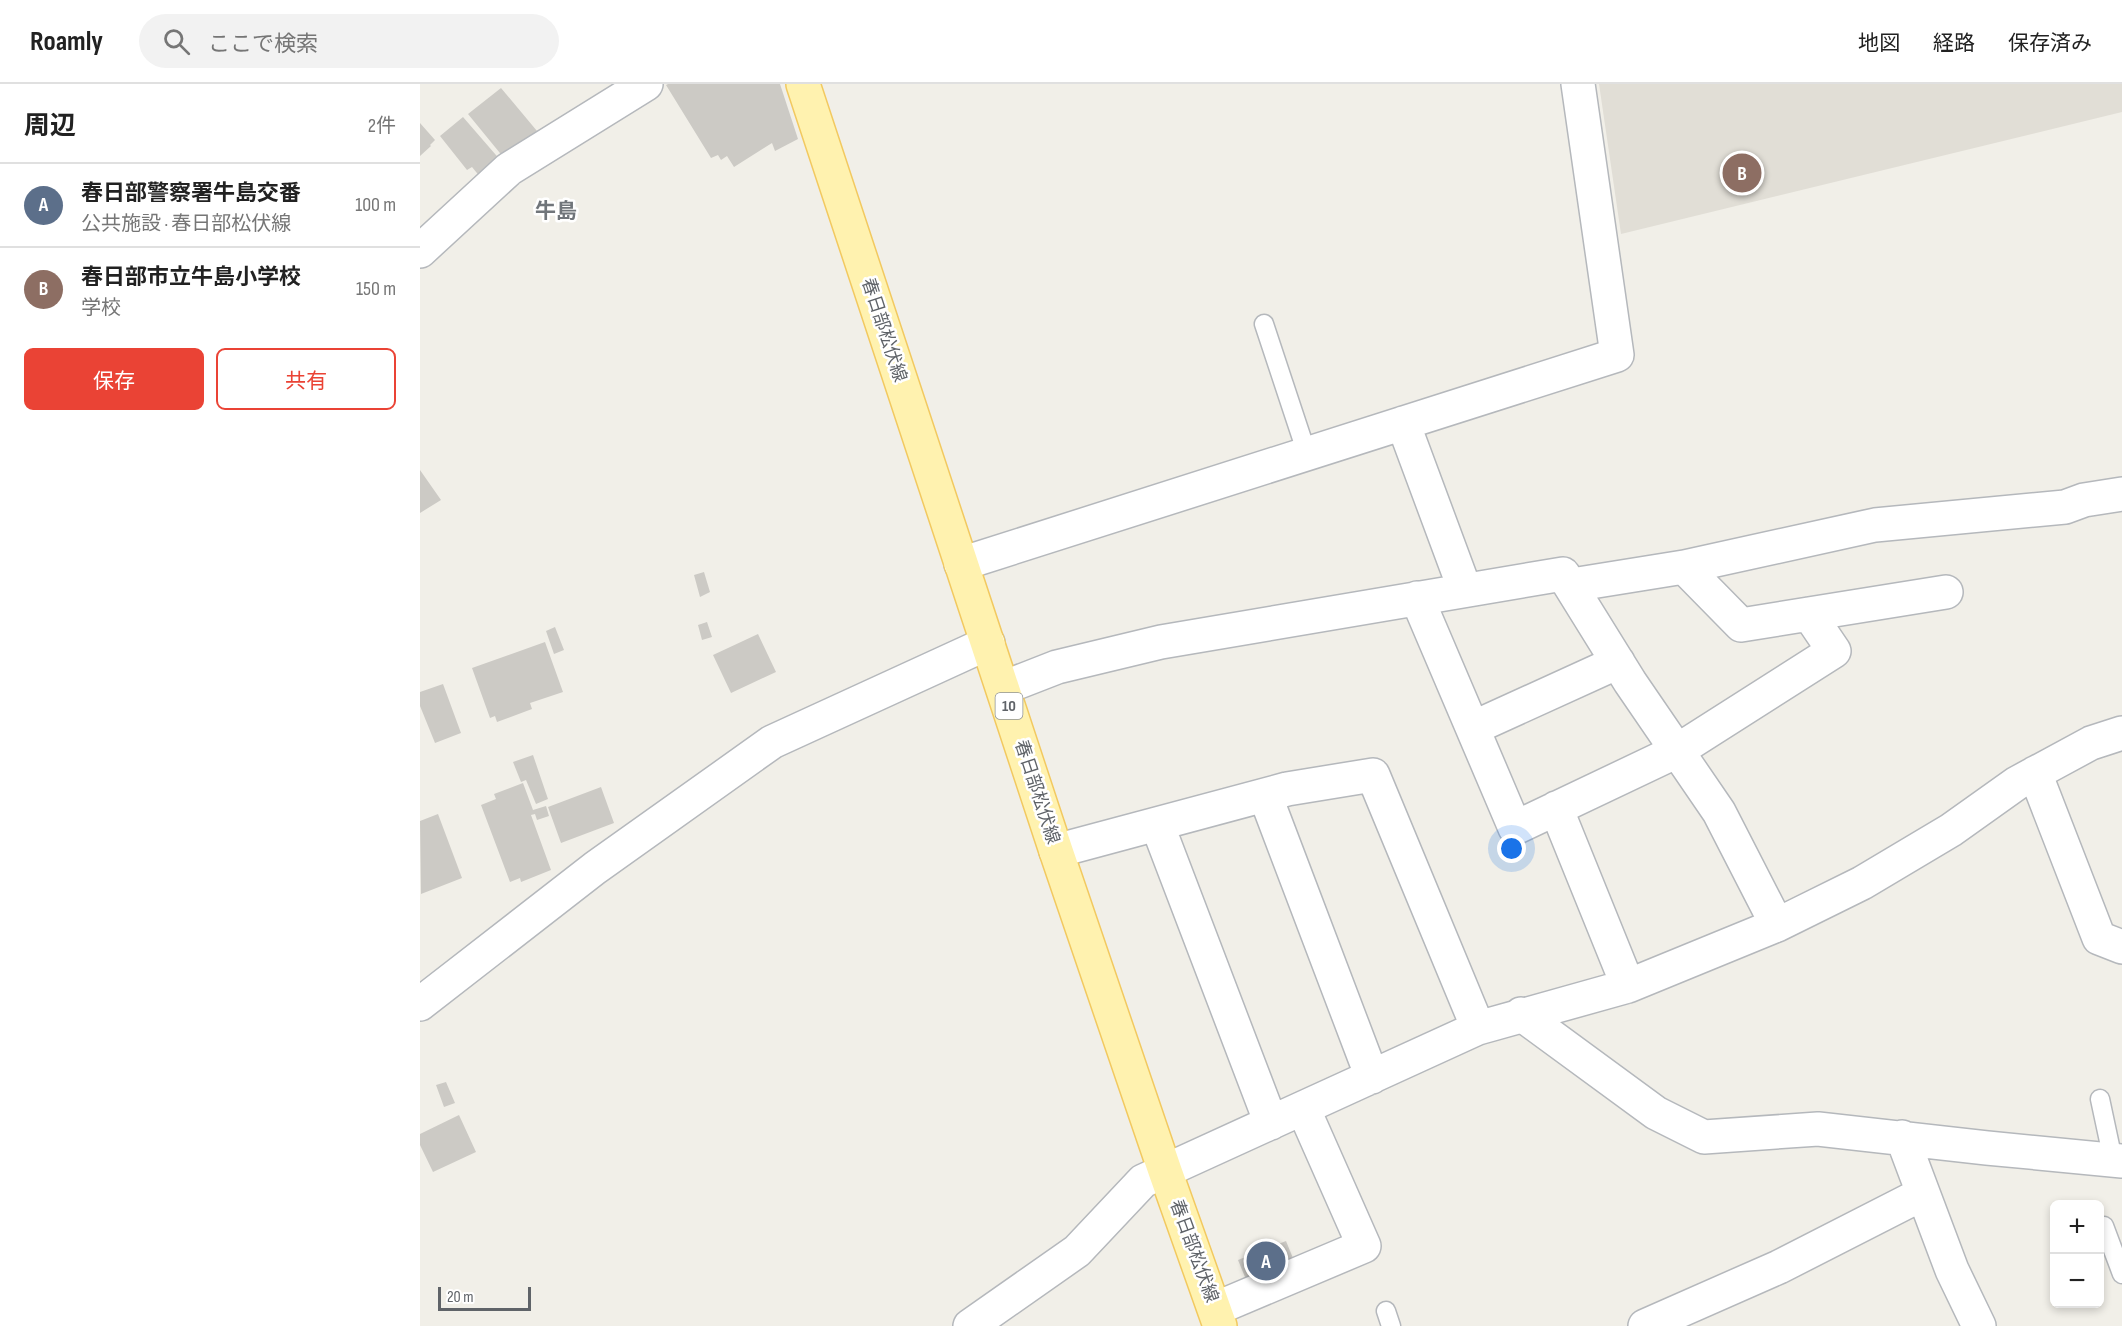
<!DOCTYPE html>
<html lang="ja">
<head>
<meta charset="utf-8">
<style>
  body { margin:0; font-family:"Sofia Sans Condensed","Noto Sans JP",sans-serif; background:#f2f2f2; color:#222 }
  .controls { position:absolute; right:18px; bottom:18px; display:grid; overflow:hidden; border-radius:9px; box-shadow:0 3px 9px #0003 }
  .controls button { width:54px; height:54px; display:grid; place-items:center; padding:0; border:0; border-bottom:2px solid #e0e0e0; background:#fff; color:#222; font:30px sans-serif }
  .scale { position:absolute; left:18px; bottom:15px; width:93px; box-sizing:border-box; padding-left:6px; border:3px solid #5f6368; border-top:0; font-size:16px; line-height:21px; white-space:nowrap; color:#5f6368; -webkit-text-stroke:4px #fff; paint-order:stroke }
  .you { position:absolute; left:1092px; top:765px; width:21px; height:21px; margin:-15px; border:4px solid #fff; border-radius:50%; background:#1a73e8; box-shadow:0 0 0 9px #1a73e833 }
  .badge { display:grid; place-items:center; width:39px; height:39px; border-radius:50%; background:#ea4335; color:#fff; font-size:20px; font-weight:700 }
  .pin { position:absolute; translate:-50% -50%; border:3px solid #fff; box-shadow:0 2px 6px #0006 }
  .list { margin:0; padding:0; list-style:none }
  h2 { display:flex; justify-content:space-between; align-items:center; height:78px; margin:0; padding:0 24px; font-size:26px }
  h2 small { font-size:20px; font-weight:400; color:#767676 }
  .list li { display:grid; grid-template-columns:39px 1fr auto; gap:18px; align-items:center; box-sizing:border-box; height:84px; padding:0 24px; border-top:2px solid #e0e0e0 }
  .list b { display:block; font-size:22px; white-space:nowrap }
  .list p { margin:0; font-size:20px; white-space:nowrap; color:#767676 }
  .list em { font-size:20px; font-style:normal; color:#767676 }
  .actions { display:flex; gap:12px; padding:18px 24px }
  .actions a { flex:1; padding:14px 0; border:2px solid #ea4335; border-radius:9px; text-align:center; font-size:21px; color:#ea4335 }
  .actions .main { background:#ea4335; color:#fff }
  .icon { flex:none; width:33px; height:33px; fill:none; stroke:currentColor; stroke-width:2; stroke-linecap:round; stroke-linejoin:round }
  .map { position:relative; flex:none; width:1702px; height:1242px; overflow:hidden }
  header { display:flex; align-items:center; gap:36px; box-sizing:border-box; height:84px; padding:0 30px; background:#fff; border-bottom:2px solid #e0e0e0 }
  header strong { font-size:28px }
  nav { display:flex; gap:33px; margin-inline-start:auto; font-size:21px }
  .search { width:420px; height:54px; background:#f2f2f2; display:flex; align-items:center; gap:15px; box-sizing:border-box; padding:0 21px; border-radius:33px; color:#767676; font-size:22px }
  main { display:flex }
  aside { flex:1; background:#fff }
  .map>svg:first-child { display:block }
</style>
</head>
<body>
<header>
<strong>Roamly</strong>
<div class="search"><svg class="icon" aria-label="search" viewBox="0 0 24 24"><circle cx="10" cy="10" r="6"/><path d="M15 15l6 6"/></svg>ここで検索</div>
<nav><a>地図</a><a>経路</a><a>保存済み</a></nav>
</header>
<main>
<aside>
<h2>周辺<small>2件</small></h2>
<ul class="list">
<li><span class="badge" style="background:#5c6f8a">A</span><div><b>春日部警察署牛島交番</b><p>公共施設 · 春日部松伏線</p></div><em>100 m</em></li>
<li><span class="badge" style="background:#8d6e63">B</span><div><b>春日部市立牛島小学校</b><p>学校</p></div><em>150 m</em></li>
</ul>
<div class="actions"><a class="main">保存</a><a>共有</a></div>
</aside>
<div class="map">
<svg width="1702" height="1242" viewBox="0 0 1702 1242">
  <rect width="100%" height="100%" fill="#f1efe8"/>
  <path fill="#e1ded6" d="M1179,0h523v28l-501,122z"/>
  <path fill="#cccac5" d="M248,0h112l18,55 -23,12 -3,-8 -38,24 -7,-11 -6,4 -3,-5 -7,3 -45,-73z
    M81,4l36,43 -33,27 -36,-44z
    M43,33l39,45 -21,16 -9,-11 -5,3 -27,-34z
    M0,39l15,17 -5,5 1,1 -11,10z
    M0,386l21,30 -21,13z
    M284,488l6,20 -10,5 -6,-22z
    M287,538l5,15 -10,3 -4,-15z
    M135,543l9,23 -10,4 -8,-23z
    M338,550l18,38 -45,21 -18,-38z
    M125,558l18,50 -33,11 2,6 -35,13 -2,-6 -5,2 -18,-50z
    M23,600l18,49 -26,10 -15,-37v-14z
    M113,671l15,44 -12,5 -10,-24 -5,2 -8,-20z
    M103,699l10,27 13,-4 3,10 -12,4 -2,-6 -4,1 20,55 -30,12 -1,-4 -10,4 -29,-77 15,-6 -2,-5z
    M181,703l13,36 -53,20 -13,-36z
    M18,730l24,64 -41,16 -1,-73z
    M26,998l9,21 -11,4 -8,-22z
    M39,1031l17,37 -43,20 -13,-27v-11z
    M866,1157l9,22 -48,19 -9,-22z"/>
  <g fill="none" stroke-linecap="round" stroke-linejoin="round">
    <g stroke="#b5b8bc" stroke-width="21">
      <path id="lane" d="M844,240l43,130
        M1680,1015l13,61
        M1684,1142l18,48
        M966,1227l5,15"/>
    </g>
    <g stroke="#b5b8bc" stroke-width="36">
      <path id="street" d="M0,167l89,-82 137,-85
        M983,339l62,167
        M541,480l656,-209 -39,-271
        M1264,483l191,-42 190,-18 19,-7 38,-6
        M1152,501l112,-18 57,58 205,-33
        M997,514l98,230 162,-77 157,-100 -25,-37
        M583,604l54,-21 104,-25 402,-68 67,108 89,130 58,113
        M1053,644l145,-66
        M1615,689l64,165 23,9
        M845,711l107,282
        M1136,724l72,178
        M737,740l114,299
        M636,767l231,-62 86,-14 105,253
        M0,920l175,-136 177,-126 216,-99
        M1101,930l135,99 48,24 114,-8 169,19 135,13
        M1482,1053l50,133 27,56
        M795,1225l149,-63 -61,-138
        M550,1242l107,-75 66,-70 335,-153 150,-42 149,-61 85,-42 89,-53 66,-47 74,-40 31,-10
        M1225,1242l134,-59 143,-73"/>
    </g>
    <g stroke="#f2c960" stroke-width="36">
      <path id="primary" d="M383,0l253,767 109,320 55,155"/>
    </g>
    <use href="#lane" stroke="#fff" stroke-width="18"/>
    <use href="#street" stroke="#fff" stroke-width="33"/>
    <use href="#primary" stroke="#fff2af" stroke-width="33"/>
  </g>
  <g text-anchor="middle" dominant-baseline="central" stroke-width="5" stroke-linejoin="round" paint-order="stroke">
    <rect fill="#fff" stroke="#8f9295" stroke-width="1.5" x="575.5" y="609" width="27" height="26" rx="4.5"/>
    <g font-size="16" font-weight="bold" fill="#5f6368">
      <text x="589" y="622">10</text>
    </g>
    <g font-size="18" fill="#5f6368" stroke="#fff">
      <text transform="translate(464 246) rotate(72)">春日部松伏線</text>
      <text transform="translate(617 708) rotate(72)">春日部松伏線</text>
      <text transform="translate(774 1167) rotate(70)">春日部松伏線</text>
    </g>
    <g font-size="21" font-weight="bold" fill="#70757a" stroke="#fff">
      <text x="136" y="127">牛島</text>
    </g>
  </g>
</svg>
<div class="controls">
<button>+</button>
<button>−</button>
</div>
<div class="scale">20 m</div>
<div class="you"></div>
<div class="pin badge" style="left:846px;top:1177px;background:#5c6f8a">A</div>
<div class="pin badge" style="left:1322px;top:89px;background:#8d6e63">B</div>
</div>
</main>
</body>
</html>
